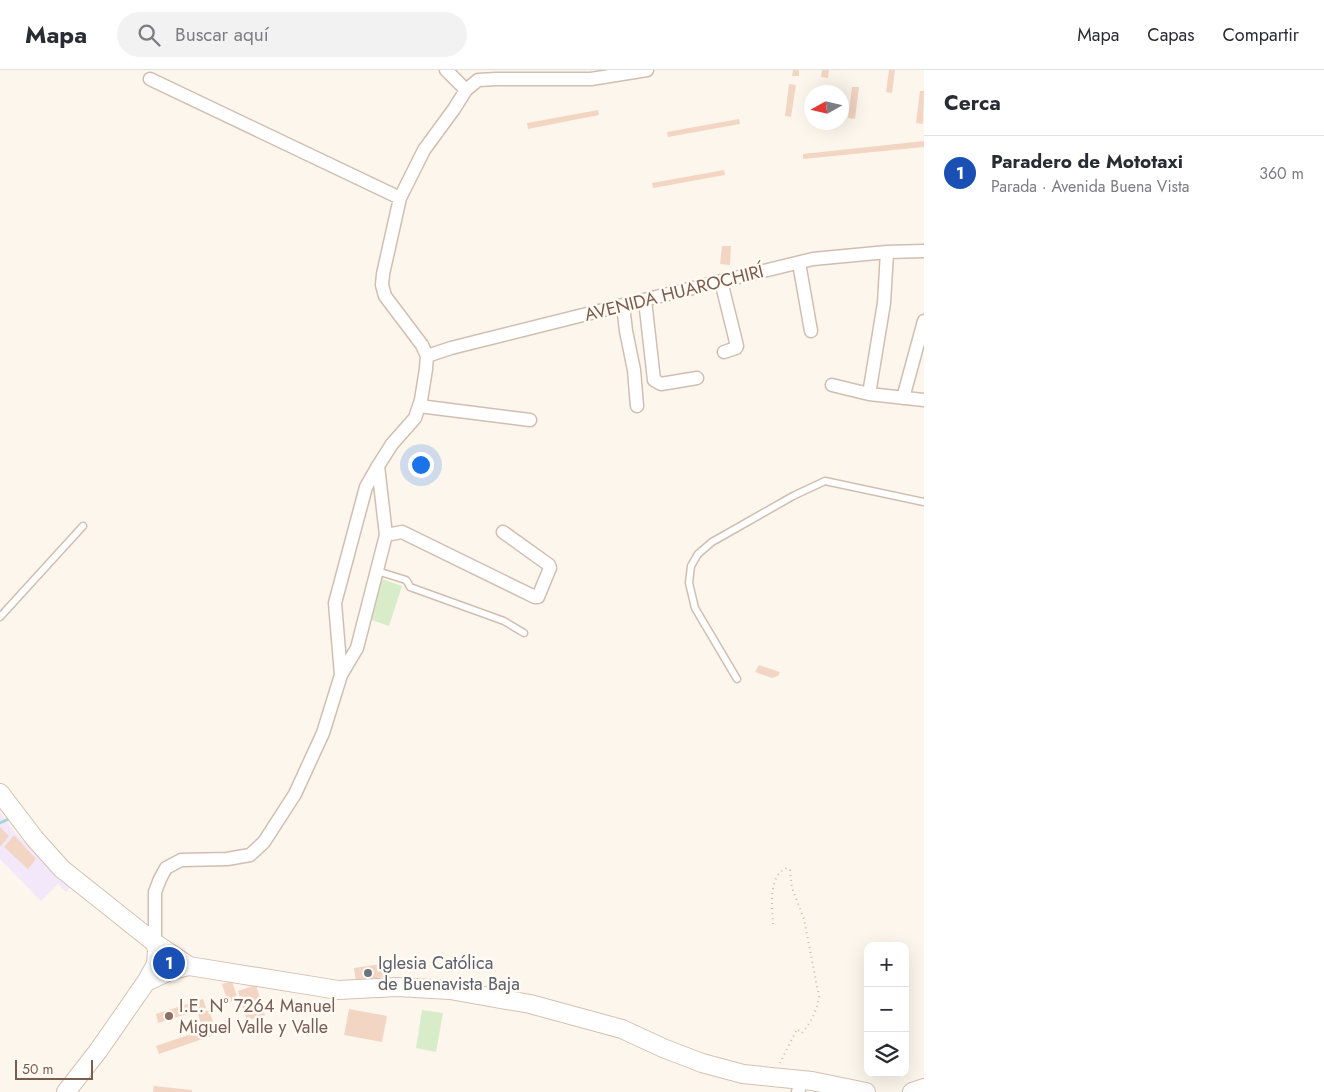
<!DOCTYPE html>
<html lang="es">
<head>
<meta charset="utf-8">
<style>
  body { margin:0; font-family:Jost,sans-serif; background:#f2f2f3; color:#2b2b33 }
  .controls { position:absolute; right:15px; bottom:15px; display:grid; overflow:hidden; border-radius:10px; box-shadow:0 5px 20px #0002 }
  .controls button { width:45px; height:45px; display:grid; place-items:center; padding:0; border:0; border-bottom:1px solid #e1e1e2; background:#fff; color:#2b2b33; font:25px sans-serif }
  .compass { position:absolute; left:804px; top:15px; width:45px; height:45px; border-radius:50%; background:#fff; box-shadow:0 5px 20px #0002; rotate:262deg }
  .scale { position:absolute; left:15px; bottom:12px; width:78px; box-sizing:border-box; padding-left:5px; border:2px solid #7a5c4d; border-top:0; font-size:14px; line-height:18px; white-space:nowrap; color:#7a5c4d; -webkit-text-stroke:4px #fffaf3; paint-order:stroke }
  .you { position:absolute; left:420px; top:394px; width:18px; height:18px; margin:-12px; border:4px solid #fff; border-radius:50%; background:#1a73e8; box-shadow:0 0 0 8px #1a73e833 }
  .badge { display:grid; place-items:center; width:32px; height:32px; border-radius:50%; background:#b45309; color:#fff; font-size:16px; font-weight:700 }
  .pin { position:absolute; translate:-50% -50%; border:2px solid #fff; box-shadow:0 1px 5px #0006 }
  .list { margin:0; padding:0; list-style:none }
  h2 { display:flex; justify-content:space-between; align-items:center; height:65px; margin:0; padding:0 20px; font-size:21px }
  h2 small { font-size:16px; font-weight:400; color:#7c7c81 }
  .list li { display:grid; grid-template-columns:32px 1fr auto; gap:15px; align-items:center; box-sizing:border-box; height:75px; padding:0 20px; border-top:1px solid #e1e1e2 }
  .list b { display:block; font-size:19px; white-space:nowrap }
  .list p { margin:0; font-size:16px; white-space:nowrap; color:#7c7c81 }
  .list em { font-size:16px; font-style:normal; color:#7c7c81 }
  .icon { flex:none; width:28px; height:28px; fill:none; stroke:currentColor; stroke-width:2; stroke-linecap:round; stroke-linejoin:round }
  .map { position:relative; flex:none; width:924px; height:1022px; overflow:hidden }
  header { display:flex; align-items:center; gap:30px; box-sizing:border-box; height:70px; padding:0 25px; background:#fff; border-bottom:1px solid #e1e1e2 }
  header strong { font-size:24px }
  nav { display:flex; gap:28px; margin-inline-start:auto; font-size:18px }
  .search { width:350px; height:45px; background:#f2f2f3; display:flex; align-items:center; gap:12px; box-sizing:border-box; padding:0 18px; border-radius:28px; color:#7c7c81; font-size:19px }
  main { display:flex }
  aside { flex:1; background:#fff }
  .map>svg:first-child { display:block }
</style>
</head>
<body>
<header>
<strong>Mapa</strong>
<div class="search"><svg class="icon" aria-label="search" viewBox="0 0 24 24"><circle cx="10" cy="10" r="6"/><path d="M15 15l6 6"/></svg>Buscar aquí</div>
<nav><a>Mapa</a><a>Capas</a><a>Compartir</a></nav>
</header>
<main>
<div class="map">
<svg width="924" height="1022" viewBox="0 0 924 1022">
  <rect width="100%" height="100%" fill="#fdf6ec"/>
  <path fill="#f3e8fa" d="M0,742l16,22 56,51 -6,7 -8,-8 -17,17 -41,-42z"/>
  <path fill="#d8ecc9" d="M382,509l20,7 -13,40 -20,-7z
    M422,940l21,3 -7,39 -20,-4z"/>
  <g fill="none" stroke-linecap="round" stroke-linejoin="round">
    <path stroke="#a5d3da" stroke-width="3" d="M0,753l11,-5 1,2"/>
  </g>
  <path fill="#f3d5c3" d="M793,0h6v6h-7z
    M822,0h7l-1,8 -7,-1z
    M889,0h6l-3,23 -6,-1z
    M789,14l7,1 -5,32 -6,-1z
    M852,17h7l-4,32 -7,-1z
    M920,21h4l-1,33 -7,-1z
    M598,40l1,5 -71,14 -1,-6z
    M739,49l1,5 -72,13 -1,-5z
    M924,71v6l-121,12v-5z
    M724,100l1,5 -72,13 -1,-5z
    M722,176h9l-1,19 -10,-1z
    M759,595l21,7 -2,4 -6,2 -17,-6z
    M0,757l9,9 -9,11z
    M14,765l22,24 -8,10 -24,-22z
    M381,894l2,13 -27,4 -2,-13z
    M232,911l6,19 -10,3 -6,-19z
    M256,915l9,30 -18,6 -9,-30z
    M203,929l3,9 -48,15 -2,-9z
    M349,939l38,7 -5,26 -38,-7z
    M209,940l8,24 -58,20 -3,-8 47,-16 -5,-16z
    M154,1016l38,4v2h-39z"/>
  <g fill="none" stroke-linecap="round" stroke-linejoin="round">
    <g stroke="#d1beb0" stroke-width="9">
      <path id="lane" d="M377,501l29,9 2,3 2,4 94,34 20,12
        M0,547l83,-91
        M737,609l-42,-71 -6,-25 2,-17 7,-12 14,-12 81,-46 32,-15 99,21"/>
    </g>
    <g stroke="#d1beb0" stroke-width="15">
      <path id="street" d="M446,0l20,20
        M150,9l250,119
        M799,193l12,68
        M721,211l16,65 -1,2 -12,4
        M645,230l9,80 7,4 36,-6
        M623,235l3,26 8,39 3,36
        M427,286l24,-8 172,-43 190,-46 74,-7 37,-1
        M832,315l37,9 55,6
        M869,324l15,-91 3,-51
        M903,328l21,-77
        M419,336l111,14
        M386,465l16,-3 133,65h3l12,-29 -1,-3 -46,-33
        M341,605l16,-27 29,-113 -8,-69
        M155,873v-51l5,-13 6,-11 15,-8 46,-1 23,-4 14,-13 31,-48 28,-61 18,-58 -6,-72 31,-116 12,-21 14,-22 23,-26 6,-18 5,-31 1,-13 -5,-11 -37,-49 -3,-11 1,-11 17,-76 24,-48 30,-41 12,-19 12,-10 19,-1h94l56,-9
        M798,1022l4,-12"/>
    </g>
    <g stroke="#d6c0b0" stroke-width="20">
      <path id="secondary" d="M0,723l35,46 27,30 93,74 34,23 149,24 59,-3 53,3 80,14 92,25 41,19 39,15 41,11 69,7 54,11
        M146,912l26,-12 17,-4
        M66,1022l32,-41 48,-69 10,-18 1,-14 -2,-7
        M912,1022l12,-4"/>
    </g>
    <path stroke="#d9b8a5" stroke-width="2" stroke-dasharray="1 4" stroke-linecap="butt" d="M773,854c-1,-17 -5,-49 14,-56l3,2 2,18 12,31 15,78c-2,14 -8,25 -17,36l-5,-4 -17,34"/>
    <use href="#lane" stroke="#fff" stroke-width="6"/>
    <use href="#street" stroke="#fff" stroke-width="12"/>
    <use href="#secondary" stroke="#fff" stroke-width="18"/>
  </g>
  <circle fill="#6b7280" stroke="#fffaf3" stroke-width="2" cx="368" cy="903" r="5"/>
  <circle fill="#8d6e63" stroke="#fffaf3" stroke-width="2" cx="169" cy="946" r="5"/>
  <g text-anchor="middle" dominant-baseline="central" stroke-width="5" stroke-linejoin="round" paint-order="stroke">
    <g font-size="18" fill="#7a5c4d" stroke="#fffaf3">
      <text transform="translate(674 223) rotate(-14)">AVENIDA HUAROCHIRÍ</text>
    </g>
    <g font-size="18" fill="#5b616d" stroke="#fffaf3" text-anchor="start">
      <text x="378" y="893">Iglesia Católica<tspan x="378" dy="21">de Buenavista Baja</tspan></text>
    </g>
    <g font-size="18" fill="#785e54" stroke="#fffaf3" text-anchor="start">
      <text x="179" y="936">I.E. N° 7264 Manuel<tspan x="179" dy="21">Miguel Valle y Valle</tspan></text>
    </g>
  </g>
</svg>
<div class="controls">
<button>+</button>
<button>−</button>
<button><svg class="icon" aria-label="layers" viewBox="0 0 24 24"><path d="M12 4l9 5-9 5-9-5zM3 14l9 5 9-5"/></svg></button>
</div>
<svg class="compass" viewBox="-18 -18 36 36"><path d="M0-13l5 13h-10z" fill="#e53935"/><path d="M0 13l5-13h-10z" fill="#7c7c81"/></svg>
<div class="scale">50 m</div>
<div class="you"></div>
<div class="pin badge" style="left:169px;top:893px;background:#1a4fb4">1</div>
</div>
<aside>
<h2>Cerca<small></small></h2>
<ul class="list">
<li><span class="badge" style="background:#1a4fb4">1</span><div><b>Paradero de Mototaxi</b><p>Parada · Avenida Buena Vista</p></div><em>360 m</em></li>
</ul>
</aside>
</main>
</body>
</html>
